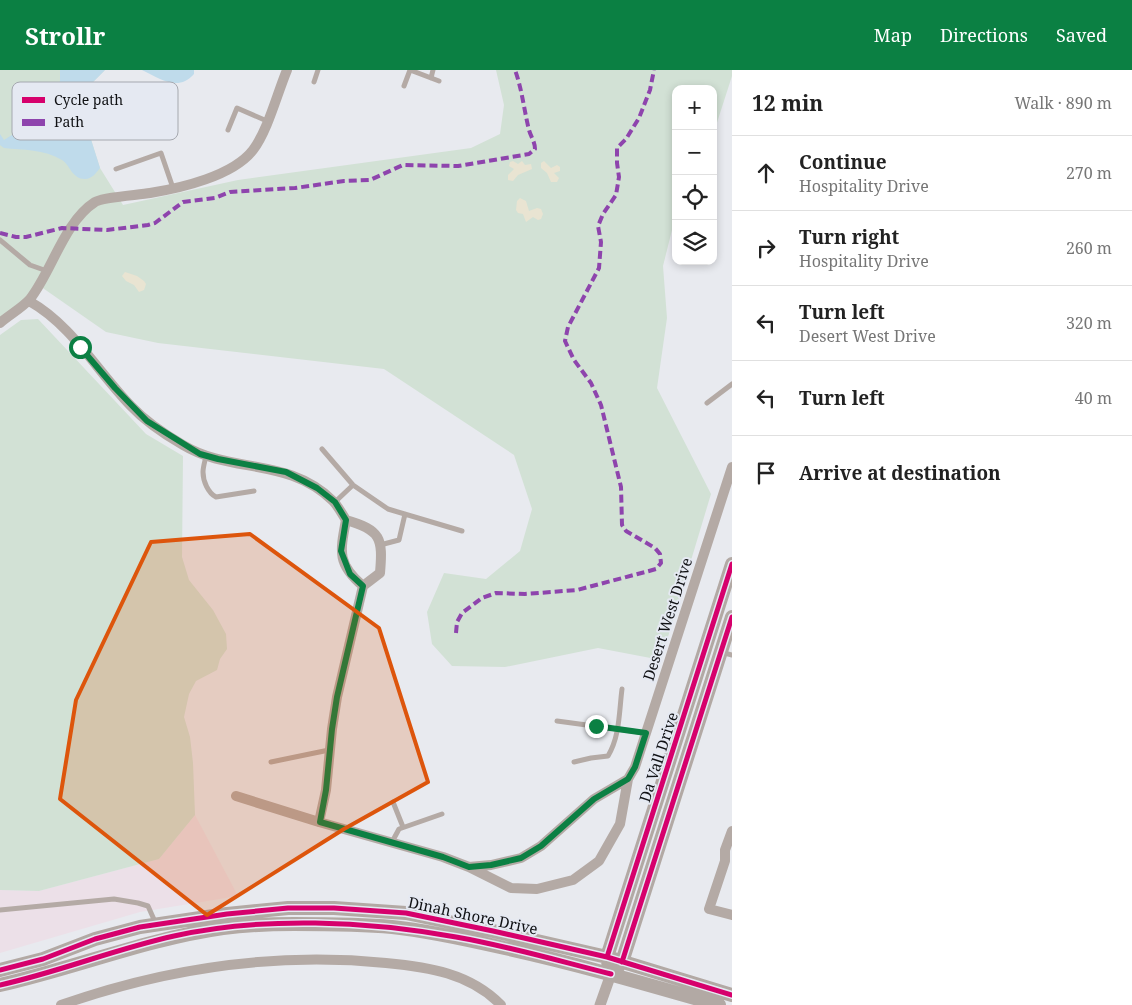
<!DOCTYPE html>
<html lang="en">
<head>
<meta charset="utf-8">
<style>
  body { margin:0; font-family:"Noto Serif",serif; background:#f2f2f2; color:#222 }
  .controls { position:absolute; right:15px; top:15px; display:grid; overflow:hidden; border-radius:10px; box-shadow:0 2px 8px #0003 }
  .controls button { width:45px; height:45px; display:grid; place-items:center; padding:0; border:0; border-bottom:1px solid #e0e0e0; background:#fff; color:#222; font:25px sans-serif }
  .stop { position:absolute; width:15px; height:15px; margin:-11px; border:4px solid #0b8043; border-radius:50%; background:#fff }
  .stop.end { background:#0b8043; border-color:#fff; box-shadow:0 1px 5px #0008 }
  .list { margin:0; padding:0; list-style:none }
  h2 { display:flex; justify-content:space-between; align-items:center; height:65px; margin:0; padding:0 20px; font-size:21px }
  h2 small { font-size:16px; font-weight:400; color:#767676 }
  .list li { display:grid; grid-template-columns:32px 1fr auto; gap:15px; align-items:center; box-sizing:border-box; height:75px; padding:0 20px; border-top:1px solid #e0e0e0 }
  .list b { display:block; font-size:19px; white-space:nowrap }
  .list p { margin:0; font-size:16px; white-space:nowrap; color:#767676 }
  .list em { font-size:16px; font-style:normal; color:#767676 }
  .icon { flex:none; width:28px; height:28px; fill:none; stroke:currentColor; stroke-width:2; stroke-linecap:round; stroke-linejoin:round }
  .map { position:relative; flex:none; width:732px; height:935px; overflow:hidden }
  header { display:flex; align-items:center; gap:30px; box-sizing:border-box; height:70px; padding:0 25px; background:#0b8043; color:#fff }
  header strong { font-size:24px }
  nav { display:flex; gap:28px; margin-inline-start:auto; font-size:18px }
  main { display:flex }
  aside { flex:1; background:#fff }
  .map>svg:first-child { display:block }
</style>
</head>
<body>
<header>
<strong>Strollr</strong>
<nav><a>Map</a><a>Directions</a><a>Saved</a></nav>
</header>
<main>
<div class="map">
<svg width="732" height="935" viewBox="0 0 732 935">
  <rect width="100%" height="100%" fill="#e8eaef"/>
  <path fill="#ece0e8" d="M195,745l43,81 -98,16 -140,41v-63l39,1 120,-32z"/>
  <path fill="#d2e1d5" d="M0,0h105l-12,12 -7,23 2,25 12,38 23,37 115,-25 233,-32 29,-14 4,-29 -8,-35h236v6l-19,59v-46h-37v125l-13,52 4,52 -10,70 54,106 -50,166 -63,-12 -93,19 -53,-1 -20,-22 -5,-32 17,-39 42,6 34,-28 12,-42 -18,-54 -130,-86 -226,-26 -52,-11 -69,-48 -11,16 -26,21z
    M38,249l108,115 37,22 -1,101 7,23 24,30 13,24 1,15 -7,10 -3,11 -21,11 -7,13 -5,23 6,20 3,26 2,52 -36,44 -120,32 -39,-1v-555l21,-15z"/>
  <path fill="#e9e4d2" d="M522,91l3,4 6,-1 1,5 -14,6 -5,6 -5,-1v-5l6,-6 -5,-3 1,-4 3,-1 5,3z
    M544,91l7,7 6,-3 3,2v4l-6,2 5,5 -2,4h-6l-4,-9 -6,-5v-5z
    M520,128l6,3 3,10 8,-3 4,1 2,5 -2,5 -3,1 -5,-3 -7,5 -3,-8 -5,-1 -2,-3 1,-9z
    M125,202l12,4 7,5 2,3 -2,6 -5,2 -5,-7 -8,-4 -4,-5z"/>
  <path fill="#bfdbeb" d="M60,0h45l-12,12 -7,23 2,25 12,38c-4,5 -8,11 -15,11 -13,0 -15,-14 -23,-19 -18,-11 -39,-10 -58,-12l-4,-3v-11l4,6 22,-14 13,-13 21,-32z
    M142,0h52v4c-16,18 -33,5 -52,-4z"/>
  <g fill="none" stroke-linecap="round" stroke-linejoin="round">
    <path stroke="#b4aaa5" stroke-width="5" d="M410,0l29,11
      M431,8l2,-8
      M314,12l4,-12
      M404,16l6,-16
      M228,60l9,-22 30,13
      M116,99l45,-16 12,35
      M0,170l30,25 17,6
      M707,333l25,-19
      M322,379l31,36 35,24 74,22
      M206,386c-1,5 -3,11 -3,16 0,9 5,21 13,25l38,-6
      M335,432l18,-17
      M380,475l19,-5 6,-26
      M721,582l11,3
      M557,651l89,12
      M271,692l58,-12
      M574,692l17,-4 17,-2c12,-20 11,-44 14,-67
      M393,732l10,25
      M392,772l7,-13 43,-15
      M0,840l114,-11 24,4 10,3 8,18"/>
    <path stroke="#b4aaa5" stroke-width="10" d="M29,231c43,24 68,70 102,105 15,16 33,28 52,39 48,29 106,12 150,56 5,5 9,13 13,19 -6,32 -9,44 17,66l17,-13c3,-35 1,-43 -34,-53
      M0,253c9,-8 22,-15 30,-24 22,-28 34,-77 65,-97 7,-5 44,-7 55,-9 31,-5 83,-17 103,-43 15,-20 24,-56 34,-80
      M236,726l83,26 124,35 26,10 42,21 26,1 36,-9 26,-19 21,-37 8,-45 7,-12 97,-300
      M319,752l7,-32 6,-61 5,-32 26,-111
      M732,761l-7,19v11l-16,48 23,6
      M469,797l22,-2 30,-7 20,-12 53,-47 34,-20
      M61,935c105,-37 214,-53 325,-42 42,4 84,10 115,42"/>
    <path stroke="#b4aaa5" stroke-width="11" d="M600,935l11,-31"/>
    <path stroke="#b2a9a4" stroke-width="14" d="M609,896l-2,-9 125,-393
      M616,899l6,-7 110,-345
      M0,900l43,-11 52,-20 45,-12 87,-13 61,-6h46l72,5 87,18 114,26 125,38
      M0,915c75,-17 146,-46 223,-57 23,-3 48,-4 71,-4 33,0 66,0 98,3 37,4 73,12 108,20 74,16 146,37 219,58"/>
    <path stroke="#8e44ad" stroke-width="4" stroke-dasharray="8 4" stroke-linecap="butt" d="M0,163l16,4h10l36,-9 45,2 41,-5 7,-2 28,-21 32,-4 15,-6 65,-4 49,-7 26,-1 33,-15 55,1 71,-12 6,-5c0,-7 -4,-12 -6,-19 -5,-20 -7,-41 -14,-60
      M456,563l1,-11 5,-9 20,-15 14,-5 29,1 52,-4 72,-19 7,-2 5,-6 -1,-9 -5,-6 -29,-17 -4,-6 -1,-38 -20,-82 -10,-22 -17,-23 -9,-19 3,-14 31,-59 2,-26 -3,-16 5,-12 13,-19 3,-18 -2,-14v-15l9,-9 13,-21 11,-28 4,-20"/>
    <g stroke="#e5e9f2" stroke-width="8">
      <path id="cycleway" d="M607,887l125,-393
        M622,892l110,-345
        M0,900l43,-11 52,-20 45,-12 87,-13 61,-6h46l72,5 87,18 114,26 125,38
        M0,915c59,-13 115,-36 174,-49 90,-20 193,-15 282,1 52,9 103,24 155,37"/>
    </g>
    <use href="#cycleway" stroke="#d6006c" stroke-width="5"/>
  </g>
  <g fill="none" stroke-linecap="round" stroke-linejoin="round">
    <path stroke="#0b8043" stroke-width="6" d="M80,277l35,41 32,33 53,33 18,5 68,13 31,16 18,14 11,18 -5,31 9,23 13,12 -26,111 -5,32 -6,61 -6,32 123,35 26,10 22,-2 30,-7 20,-12 53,-47 34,-20 7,-12 11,-34 -50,-7"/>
  </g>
  <path fill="#dd550c" fill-opacity="0.2" stroke="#dd550c" stroke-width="4" stroke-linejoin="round" d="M250,464l129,94 49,154 -84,47 -137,86 -147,-116 16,-99 75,-158z"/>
  <g text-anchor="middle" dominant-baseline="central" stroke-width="4" stroke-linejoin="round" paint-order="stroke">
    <g font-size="15" fill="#101114" stroke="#e5e9f2">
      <text transform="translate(667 549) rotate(-72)">Desert West Drive</text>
      <text transform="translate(658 687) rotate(-72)">Da Vall Drive</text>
      <text transform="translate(473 845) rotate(12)">Dinah Shore Drive</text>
    </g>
  </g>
  <rect x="12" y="12" width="166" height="58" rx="8" fill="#e5e9f2" stroke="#a5a8af" stroke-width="1"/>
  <rect x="22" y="27" width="23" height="6" fill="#d6006c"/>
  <rect x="22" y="49" width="23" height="7" fill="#8e44ad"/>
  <g font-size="14" fill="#101114">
    <text x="54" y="35">Cycle path</text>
    <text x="54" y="57">Path</text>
  </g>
</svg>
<div class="controls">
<button>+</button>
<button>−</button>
<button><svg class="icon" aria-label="locate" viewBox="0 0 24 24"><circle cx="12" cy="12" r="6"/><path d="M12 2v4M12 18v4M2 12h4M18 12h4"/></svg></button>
<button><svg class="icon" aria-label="layers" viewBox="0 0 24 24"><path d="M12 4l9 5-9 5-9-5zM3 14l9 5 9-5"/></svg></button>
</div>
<div class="stop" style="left:80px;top:277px"></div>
<div class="stop end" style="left:596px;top:656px"></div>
</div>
<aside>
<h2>12 min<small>Walk · 890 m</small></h2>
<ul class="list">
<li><svg class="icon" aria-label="ahead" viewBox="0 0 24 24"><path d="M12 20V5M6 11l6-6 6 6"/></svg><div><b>Continue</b><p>Hospitality Drive</p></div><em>270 m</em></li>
<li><svg class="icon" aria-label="right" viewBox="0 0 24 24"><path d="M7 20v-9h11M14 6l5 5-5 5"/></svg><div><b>Turn right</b><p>Hospitality Drive</p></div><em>260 m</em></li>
<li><svg class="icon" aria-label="left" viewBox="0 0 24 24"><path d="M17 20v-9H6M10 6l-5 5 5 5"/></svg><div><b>Turn left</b><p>Desert West Drive</p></div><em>320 m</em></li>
<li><svg class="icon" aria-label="left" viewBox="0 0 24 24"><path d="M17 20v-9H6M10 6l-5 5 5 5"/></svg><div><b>Turn left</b></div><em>40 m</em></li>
<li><svg class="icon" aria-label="arrive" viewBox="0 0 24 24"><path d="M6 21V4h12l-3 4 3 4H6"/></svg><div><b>Arrive at destination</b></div></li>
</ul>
</aside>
</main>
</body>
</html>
